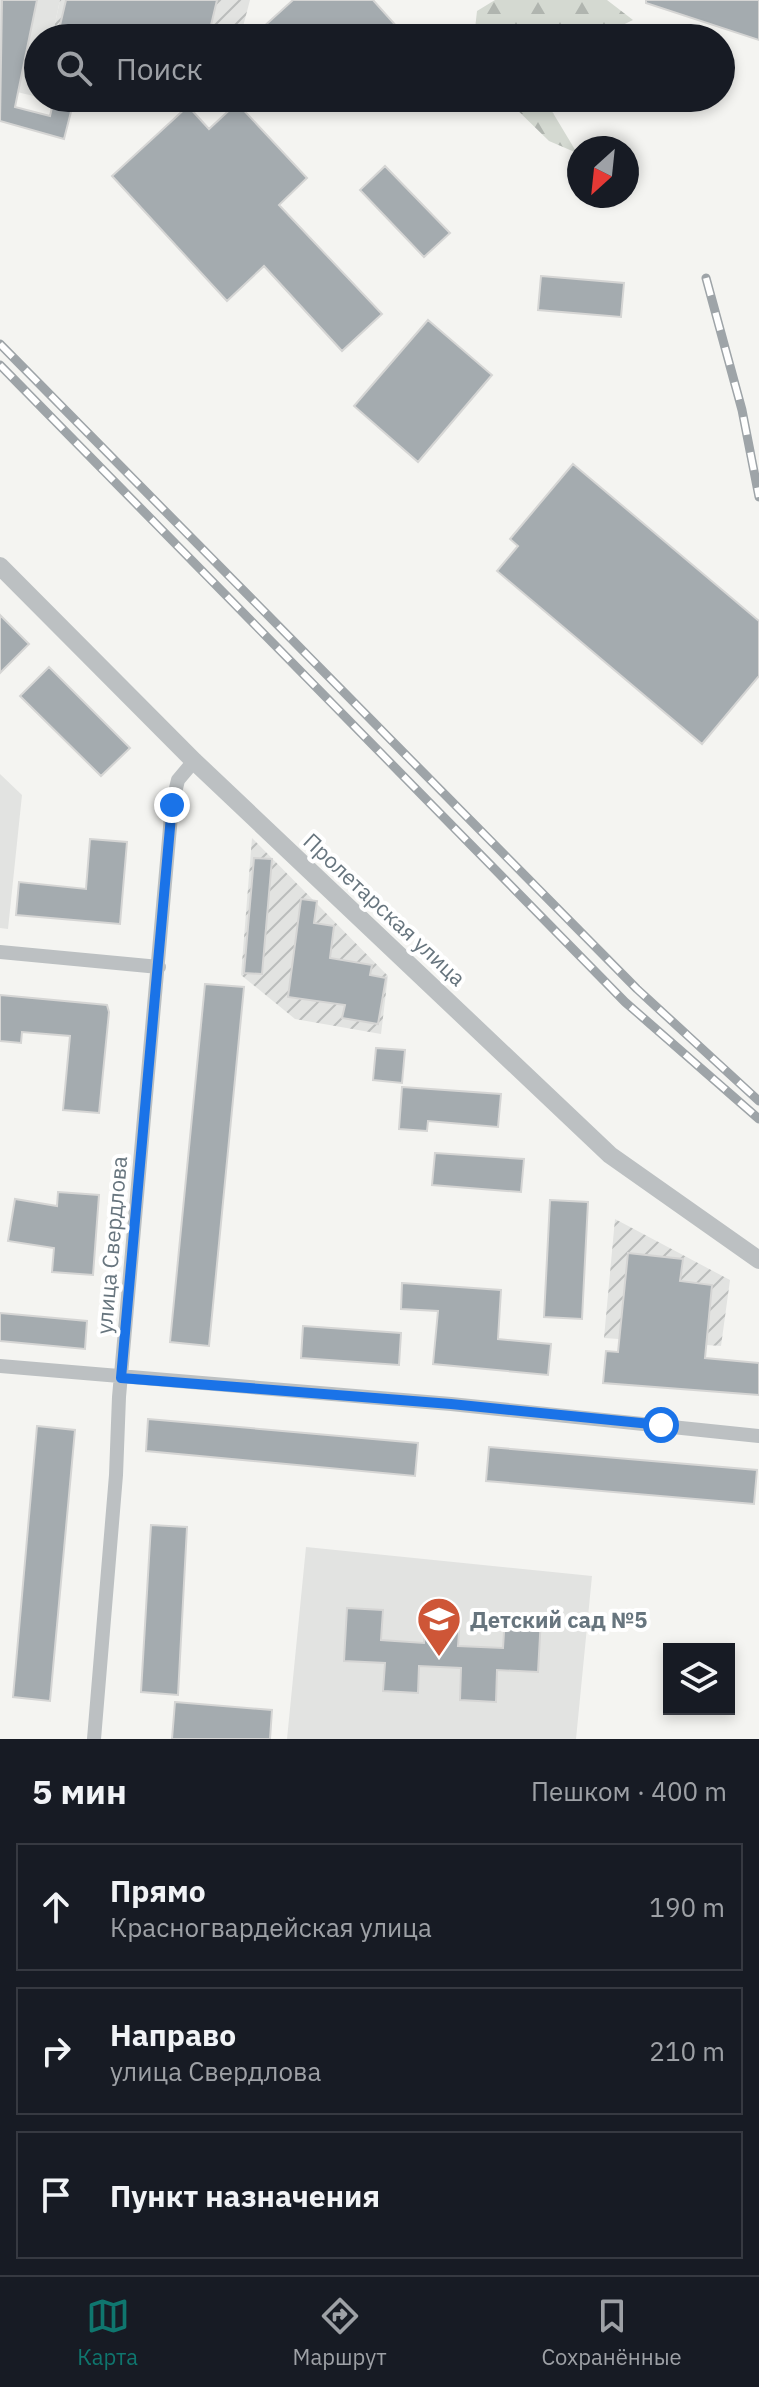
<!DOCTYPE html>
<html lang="ru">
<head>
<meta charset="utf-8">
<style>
  body { margin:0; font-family:"IBM Plex Sans",sans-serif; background:#20242c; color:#f1f3f6 }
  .controls { position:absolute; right:24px; bottom:24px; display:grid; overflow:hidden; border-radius:0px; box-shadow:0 4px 12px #0003 }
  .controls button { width:72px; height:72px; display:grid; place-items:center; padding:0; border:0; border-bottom:2px solid #363941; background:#171b24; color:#f1f3f6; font:40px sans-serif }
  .compass { position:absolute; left:567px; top:136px; width:72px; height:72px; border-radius:50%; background:#171b24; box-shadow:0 4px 12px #0003; rotate:207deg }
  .stop { position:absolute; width:24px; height:24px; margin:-18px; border:6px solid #1a73e8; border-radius:50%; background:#fff }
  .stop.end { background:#1a73e8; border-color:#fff; box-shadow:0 2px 8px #0008 }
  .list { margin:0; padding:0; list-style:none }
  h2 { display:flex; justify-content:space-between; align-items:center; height:104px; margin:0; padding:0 32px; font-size:34px }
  h2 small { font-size:26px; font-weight:400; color:#9ea1a6 }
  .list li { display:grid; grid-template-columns:52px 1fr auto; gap:24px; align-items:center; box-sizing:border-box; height:128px; margin:0 16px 16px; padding:0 16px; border:2px solid #363941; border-radius:0px }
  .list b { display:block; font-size:30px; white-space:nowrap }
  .list p { margin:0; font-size:26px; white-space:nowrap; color:#9ea1a6 }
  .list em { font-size:26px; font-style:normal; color:#9ea1a6 }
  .icon { flex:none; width:44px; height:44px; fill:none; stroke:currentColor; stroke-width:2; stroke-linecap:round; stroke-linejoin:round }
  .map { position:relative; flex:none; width:759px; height:1739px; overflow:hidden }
  .search { position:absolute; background:#171b24; box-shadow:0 4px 12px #0003; left:24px; right:24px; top:24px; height:88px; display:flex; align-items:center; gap:20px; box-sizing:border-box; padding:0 28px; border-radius:44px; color:#9ea1a6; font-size:30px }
  .sheet { height:536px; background:#171b24 }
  nav { display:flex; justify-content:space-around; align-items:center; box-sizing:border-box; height:112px; border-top:2px solid #363941; background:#171b24; font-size:22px; color:#9ea1a6 }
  nav a { display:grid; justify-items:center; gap:4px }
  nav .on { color:#0f766e }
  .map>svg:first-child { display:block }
</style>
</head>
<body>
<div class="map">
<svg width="759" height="1739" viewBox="0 0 759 1739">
  <defs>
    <pattern id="industrial-furrows" width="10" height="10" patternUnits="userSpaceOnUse" patternTransform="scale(2)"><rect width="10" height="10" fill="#e2e3e1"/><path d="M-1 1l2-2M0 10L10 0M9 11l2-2" fill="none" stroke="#bbbdbc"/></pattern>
    <pattern id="forest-firs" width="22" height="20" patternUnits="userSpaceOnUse" patternTransform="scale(2)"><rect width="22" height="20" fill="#d4d9d1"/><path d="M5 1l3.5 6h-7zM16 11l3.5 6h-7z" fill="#b0b5af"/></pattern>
  </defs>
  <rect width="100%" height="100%" fill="#f4f4f1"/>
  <path fill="#e2e3e1" d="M0,0h60l-8,38h-14v59l-38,-9z
    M0,774l22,21 -14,134 -8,-1z
    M306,1547l286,29 -16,163h-289z"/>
  <path fill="url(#industrial-furrows)" d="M60,0h190l-10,38h-188z
    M252,838l136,138 -7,58 -86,-15 -54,-44z
    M615,1219l115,61 -9,66 -117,-8z"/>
  <path fill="url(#forest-firs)" d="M495,0h112l26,20 -31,15v3h-128l3,-27z
    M505,98h39l33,55 -28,-12z"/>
  <path fill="#a4abaf" stroke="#d5d5d4" stroke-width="2" d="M2,0h35l-22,107 35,9 4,-17 19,5 -9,35 -64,-18z
    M66,0h151l-9,38h-151z
    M293,0h80l34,38h-156z
    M646,0h113v40l-113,-37z
    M237,103l70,75 -28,27 103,109 -40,37 -78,-85 -37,35 -115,-125 76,-70 21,23z
    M385,166l65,67 -26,24 -64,-67z
    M541,276l83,7 -3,34 -83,-7z
    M428,320l64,55 -74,87 -64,-56z
    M573,464l186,157v55l-57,68 -205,-173 21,-25 -8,-7z
    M0,615l29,29 -29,29z
    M49,667l81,81 -29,28 -81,-80z
    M90,839l37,3 -7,82 -104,-9 3,-33 67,7z
    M254,858l18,1 -10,115 -18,-1z
    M301,899l16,2 -3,22 20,3 -4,32 42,7 -2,10 16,3 -8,46 -36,-6 3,-13 -57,-8z
    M205,984l39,3 -35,359 -39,-4z
    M0,995l107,10 2,7 -10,101 -36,-3 7,-74 -48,-4 -1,11 -21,-2z
    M376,1048l29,2 -3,33 -29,-3z
    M402,1087l99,7 -3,33 -70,-6 -1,10 -28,-2z
    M435,1153l89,6 -3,33 -89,-7z
    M58,1192l41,3 -6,80 -41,-3 2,-24 -46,-7 7,-42 42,7z
    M550,1200l38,2 -6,117 -38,-2z
    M628,1253l55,6 -3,22 32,4 -7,73 54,5v32l-156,-12 3,-32 12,1z
    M402,1283l99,7 -3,49 53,5 -3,31 -115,-11 5,-53 -37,-2z
    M0,1313l87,8 -2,28 -85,-8z
    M303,1326l98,7 -2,32 -98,-7z
    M148,1419l270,24 -3,33 -269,-25z
    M37,1426l38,4 -25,271 -37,-4z
    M489,1447l268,23 -3,34 -268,-23z
    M151,1525l36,2 -9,168 -37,-3z
    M347,1608l36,2 -2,30 43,3 2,-28 34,2 -2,29 45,2 2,-32 36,2 -3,54 -41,-2 -1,32 -36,-2 1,-32 -42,-2 -1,27 -35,-2 2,-28 -41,-2z
    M175,1702l97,8 -2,29h-98z"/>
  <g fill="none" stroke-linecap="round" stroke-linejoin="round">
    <path stroke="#bcc0c2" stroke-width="14" d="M0,952l159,15
      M0,1366l451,38 308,32
      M94,1739l22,-264 3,-78 53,-592 6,-25 16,-19"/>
    <path stroke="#bcc0c2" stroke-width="18" d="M0,566l194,195 416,394 149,105"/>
    <g stroke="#9ea4a8" stroke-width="9">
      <path id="rail" d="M706,278l36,132 17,87
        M0,344l637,645 122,112
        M0,365l625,637 134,117"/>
    </g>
    <use href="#rail" stroke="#fff" stroke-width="6" stroke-dasharray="18" stroke-linecap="butt"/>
  </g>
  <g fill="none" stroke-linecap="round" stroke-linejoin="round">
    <path stroke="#1a73e8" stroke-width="10" d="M172,805l-51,573 330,26 210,21"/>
  </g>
  <defs>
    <g id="school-pin" transform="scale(2.3)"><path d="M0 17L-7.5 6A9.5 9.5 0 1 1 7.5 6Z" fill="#ce5637" stroke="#fff"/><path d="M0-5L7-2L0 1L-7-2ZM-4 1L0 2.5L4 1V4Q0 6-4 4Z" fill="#fff"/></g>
  </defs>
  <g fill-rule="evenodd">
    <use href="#school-pin" x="439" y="1619"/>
  </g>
  <g text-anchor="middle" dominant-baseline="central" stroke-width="8" stroke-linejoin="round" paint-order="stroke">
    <g font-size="22" fill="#67757e" stroke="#fff">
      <text transform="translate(385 909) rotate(43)">Пролетарская улица</text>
      <text transform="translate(111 1245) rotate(-85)">улица Свердлова</text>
    </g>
    <g font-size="22" font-weight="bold" fill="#67757e" stroke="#fff" text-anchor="start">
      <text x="470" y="1619">Детский сад №5</text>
    </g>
  </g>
</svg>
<div class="controls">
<button><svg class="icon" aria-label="layers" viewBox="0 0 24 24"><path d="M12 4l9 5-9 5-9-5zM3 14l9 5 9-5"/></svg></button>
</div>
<svg class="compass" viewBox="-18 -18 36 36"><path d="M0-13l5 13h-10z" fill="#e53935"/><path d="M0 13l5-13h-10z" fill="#9ea1a6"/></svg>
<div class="stop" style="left:661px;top:1425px"></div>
<div class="stop end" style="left:172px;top:805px"></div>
<div class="search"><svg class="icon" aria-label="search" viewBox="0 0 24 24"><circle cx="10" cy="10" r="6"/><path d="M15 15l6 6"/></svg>Поиск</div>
</div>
<section class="sheet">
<h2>5 мин<small>Пешком · 400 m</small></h2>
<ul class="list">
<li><svg class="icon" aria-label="ahead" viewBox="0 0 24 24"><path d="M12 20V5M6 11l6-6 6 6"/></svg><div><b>Прямо</b><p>Красногвардейская улица</p></div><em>190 m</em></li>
<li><svg class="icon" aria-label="right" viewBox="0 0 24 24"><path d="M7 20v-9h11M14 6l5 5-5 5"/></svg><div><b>Направо</b><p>улица Свердлова</p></div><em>210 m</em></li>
<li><svg class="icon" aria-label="arrive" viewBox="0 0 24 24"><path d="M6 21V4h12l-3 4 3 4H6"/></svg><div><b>Пункт назначения</b></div></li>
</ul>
</section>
<nav>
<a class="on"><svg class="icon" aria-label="map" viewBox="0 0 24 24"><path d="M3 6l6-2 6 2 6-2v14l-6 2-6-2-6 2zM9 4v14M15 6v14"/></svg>Карта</a>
<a><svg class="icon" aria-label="directions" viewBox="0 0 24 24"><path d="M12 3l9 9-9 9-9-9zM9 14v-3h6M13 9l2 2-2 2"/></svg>Маршрут</a>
<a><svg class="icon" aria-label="saved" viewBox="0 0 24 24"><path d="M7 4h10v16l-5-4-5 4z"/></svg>Сохранённые</a>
</nav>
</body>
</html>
